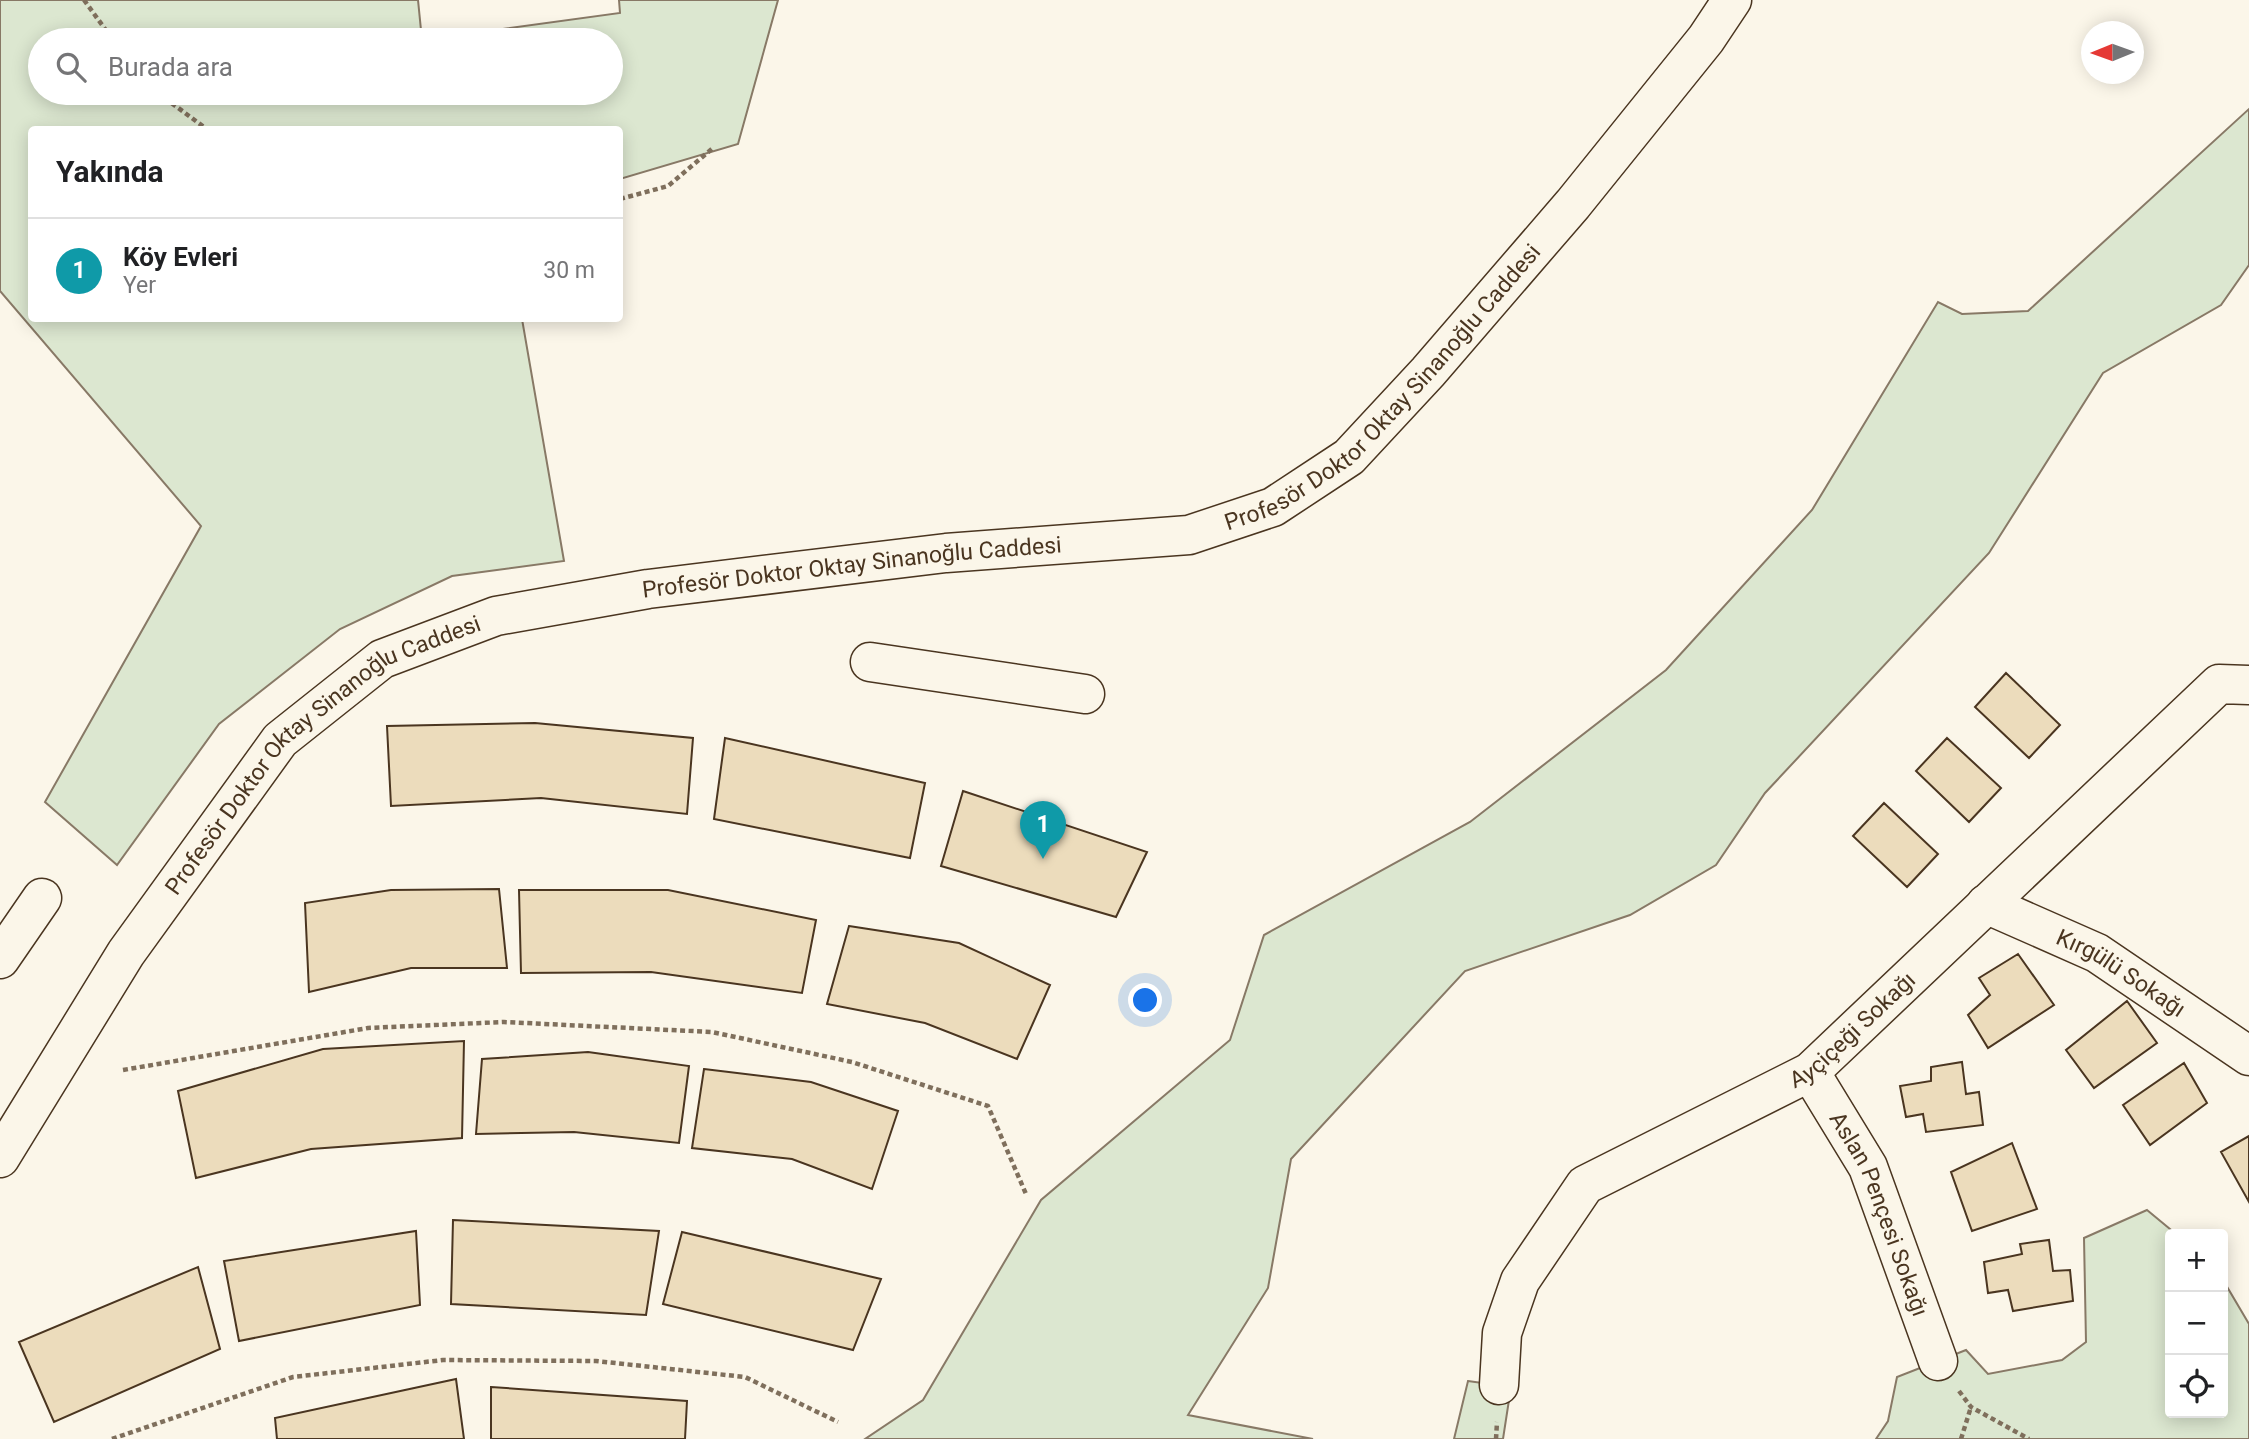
<!DOCTYPE html>
<html lang="tr">
<head>
<meta charset="utf-8">
<style>
  body { margin:0; font-family:Roboto,sans-serif; background:#f6f6f6; color:#202124 }
  .controls { position:absolute; right:21px; bottom:21px; display:grid; overflow:hidden; border-radius:7px; box-shadow:0 4px 18px #0003 }
  .controls button { width:63px; height:63px; display:grid; place-items:center; padding:0; border:0; border-bottom:2px solid #e0e0e0; background:#fff; color:#202124; font:35px sans-serif }
  .compass { position:absolute; left:2081px; top:21px; width:63px; height:63px; border-radius:50%; background:#fff; box-shadow:0 4px 18px #0003; rotate:269deg }
  .you { position:absolute; left:1146px; top:1001px; width:24px; height:24px; margin:-18px; border:5px solid #fff; border-radius:50%; background:#1a73e8; box-shadow:0 0 0 10px #1a73e833 }
  .badge { display:grid; place-items:center; width:46px; height:46px; border-radius:50%; background:#c62828; color:#fff; font-size:23px; font-weight:700 }
  .pin { position:absolute; translate:-50% -58px; filter:drop-shadow(0 2px 4px #0008) }
  .pin::after { content:''; position:absolute; top:37px; width:24px; height:21px; background:inherit; clip-path:polygon(0 0,100% 0,50% 100%) }
  .list { margin:0; padding:0; list-style:none }
  h2 { display:flex; justify-content:space-between; align-items:center; height:91px; margin:0; padding:0 28px; font-size:30px }
  h2 small { font-size:23px; font-weight:400; color:#757577 }
  .list li { display:grid; grid-template-columns:46px 1fr auto; gap:21px; align-items:center; box-sizing:border-box; height:105px; padding:0 28px; border-top:2px solid #e0e0e0 }
  .list b { display:block; font-size:26px; white-space:nowrap }
  .list p { margin:0; font-size:23px; white-space:nowrap; color:#757577 }
  .list em { font-size:23px; font-style:normal; color:#757577 }
  .icon { flex:none; width:38px; height:38px; fill:none; stroke:currentColor; stroke-width:2; stroke-linecap:round; stroke-linejoin:round }
  .map { position:relative; flex:none; width:2249px; height:1439px; overflow:hidden }
  .search { position:absolute; background:#fff; box-shadow:0 4px 18px #0003; left:28px; top:28px; width:595px; height:77px; display:flex; align-items:center; gap:18px; box-sizing:border-box; padding:0 24px; border-radius:38px; color:#757577; font-size:26px }
  .panel { position:absolute; background:#fff; box-shadow:0 4px 18px #0003; left:28px; top:126px; width:595px; height:196px; border-radius:7px }
  .map>svg:first-child { display:block }
</style>
</head>
<body>
<div class="map">
<svg width="2249" height="1439" viewBox="0 0 2249 1439">
  <rect width="100%" height="100%" fill="#fbf6e9"/>
  <path fill="#dce7d0" stroke="#887966" stroke-width="2" fill-rule="evenodd" d="M0,0h418l4,40 198,-27 -1,-13h159l-40,144 -118,35v-49h-588v188l490,1 42,242 -112,15 -112,53 -121,95 -102,141 -72,-63 156,-276 -201,-235zM611,40v53h-571v-53z
    M2249,109v156l-28,40 -118,68 -114,180 -224,240 -49,72 -86,50 -165,56 -174,188 -23,129 -80,127 125,24h-448l58,-39 118,-200 189,-160 34,-105 206,-113 196,-152 146,-160 126,-208 24,12 66,-3z
    M2147,1210l29,24h-6v179h53v-133l26,44v115h-373l12,-18 9,-44 69,-27 22,24 74,-14 24,-18 -2,-104z
    M1468,1381l43,6 -8,52h-49z"/>
  <path fill="#ecdcbc" stroke="#4a3520" stroke-width="2" d="M2006,673l54,52 -31,33 -54,-51z
    M535,723l158,15 -6,76 -146,-16 -150,8 -4,-80z
    M725,738l200,45 -15,75 -196,-39z
    M1947,738l54,50 -32,34 -53,-51z
    M963,791l184,61 -31,65 -175,-51z
    M1884,803l54,51 -31,33 -54,-51z
    M499,889l8,79h-96l-102,24 -4,-89 86,-13z
    M519,890h149l148,30 -14,73 -151,-21 -130,1z
    M849,926l110,17 91,42 -33,74 -92,-36 -98,-19z
    M2018,954l36,51 -66,43 -20,-33 22,-20 -11,-17z
    M2127,1001l30,42 -63,45 -28,-38z
    M464,1041l-2,97 -151,11 -115,29 -18,-87 145,-42z
    M588,1052l101,14 -10,77 -105,-11 -98,2 6,-75z
    M1962,1062l4,32 13,-2 4,33 -57,7 -3,-18 -17,3 -6,-31 31,-5v-14z
    M2184,1063l23,40 -57,42 -27,-40z
    M704,1069l107,13 87,29 -26,78 -80,-30 -100,-11z
    M2249,1136v66l-28,-50z
    M2012,1143l25,66 -65,22 -21,-59z
    M453,1220l206,11 -13,84 -195,-11z
    M416,1231l4,74 -181,36 -15,-80z
    M682,1232l199,47 -28,71 -190,-46z
    M2049,1240l4,31 17,-1 3,31 -60,10 -5,-21 -20,3 -4,-31 38,-8 -2,-10z
    M198,1267l22,82 -166,73 -35,-80z
    M456,1379l8,60h-187l-2,-21z
    M491,1387l196,14 -2,38h-194z"/>
  <g fill="none" stroke-linecap="round" stroke-linejoin="round">
    <g stroke="#4a3520" stroke-width="41">
      <g id="minor">
        <path d="M870,662l215,32"/>
        <path id="s1" d="M1986,904l111,49 152,103"/>
        <path d="M0,959l42,-61"/>
        <path id="s2" d="M1810,1072l58,95 70,194"/>
        <path id="s3" d="M0,1158l126,-205 154,-213 102,-81 114,-43 152,-27 298,-36 243,-18 84,-28 76,-50 79,-85 145,-168 133,-165 26,-39"/>
        <path id="s4" d="M1499,1385l3,-52 18,-52 65,-96 225,-113 409,-388 30,1"/>
      </g>
    </g>
    <path stroke="#7f6f5c" stroke-width="4.5" stroke-dasharray="5 3.5" stroke-linecap="butt" d="M84,0l29,40
      M158,93l50,37
      M620,199l48,-13 45,-38
      M123,1070l245,-42 136,-6 208,10 140,30 136,44 38,88
      M1959,1391l12,16 58,32
      M112,1439l181,-62 150,-17 153,1 149,16 93,45
      M1496,1439l1,-17
      M1961,1439l10,-32"/>
    <use href="#minor" stroke="#fbf6e9" stroke-width="38"/>
  </g>
  <g text-anchor="middle" dominant-baseline="central" stroke-width="5" stroke-linejoin="round" paint-order="stroke">
    <g font-size="23" fill="#4a3520" stroke="#fbf6e9">
      <text stroke="none"><textPath href="#s3" startOffset="1703">Profesör Doktor Oktay Sinanoğlu Caddesi</textPath></text>
      <text stroke="none"><textPath href="#s3" startOffset="1115">Profesör Doktor Oktay Sinanoğlu Caddesi</textPath></text>
      <text stroke="none"><textPath href="#s3" startOffset="527">Profesör Doktor Oktay Sinanoğlu Caddesi</textPath></text>
      <text stroke="none"><textPath href="#s1" startOffset="152">Kırgülü Sokağı</textPath></text>
      <text stroke="none"><textPath href="#s4" startOffset="534">Ayçiçeği Sokağı</textPath></text>
      <text stroke="none"><textPath href="#s2" startOffset="159">Aslan Pençesi Sokağı</textPath></text>
    </g>
  </g>
</svg>
<div class="controls">
<button>+</button>
<button>−</button>
<button><svg class="icon" aria-label="locate" viewBox="0 0 24 24"><circle cx="12" cy="12" r="6"/><path d="M12 2v4M12 18v4M2 12h4M18 12h4"/></svg></button>
</div>
<svg class="compass" viewBox="-18 -18 36 36"><path d="M0-13l5 13h-10z" fill="#e53935"/><path d="M0 13l5-13h-10z" fill="#757577"/></svg>
<div class="you"></div>
<div class="pin badge" style="left:1043px;top:859px;background:#0f9aa8">1</div>
<div class="search"><svg class="icon" aria-label="search" viewBox="0 0 24 24"><circle cx="10" cy="10" r="6"/><path d="M15 15l6 6"/></svg>Burada ara</div>
<section class="panel">
<h2>Yakında<small></small></h2>
<ul class="list">
<li><span class="badge" style="background:#0f9aa8">1</span><div><b>Köy Evleri</b><p>Yer</p></div><em>30 m</em></li>
</ul>
</section>
</div>
</body>
</html>
